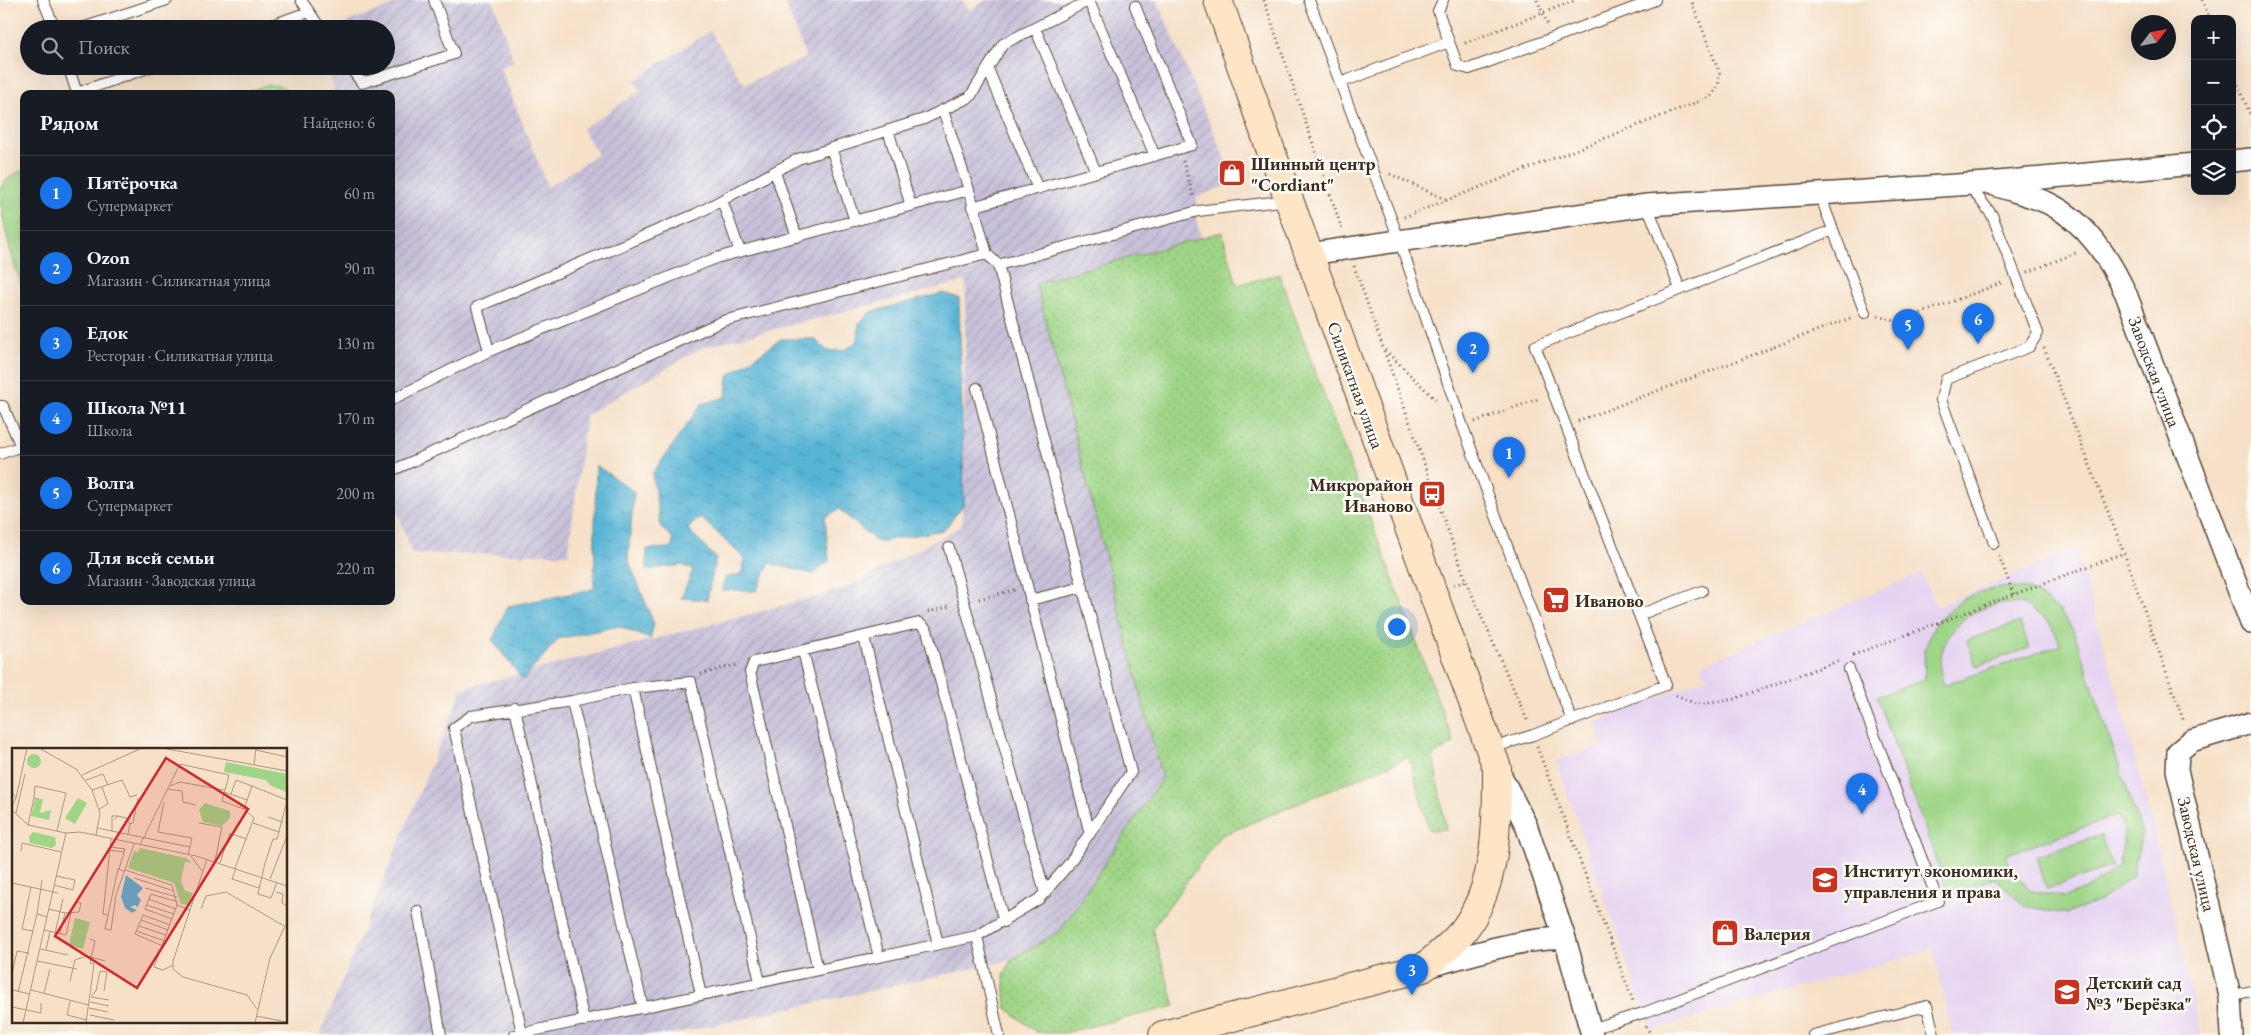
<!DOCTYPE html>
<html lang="ru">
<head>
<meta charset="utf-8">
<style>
  body { margin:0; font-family:"EB Garamond",serif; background:#20242c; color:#f1f3f6 }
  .controls { position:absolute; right:15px; top:15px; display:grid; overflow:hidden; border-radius:10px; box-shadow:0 5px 20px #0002 }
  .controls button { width:45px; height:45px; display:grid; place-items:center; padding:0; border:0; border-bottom:1px solid #363941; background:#171b24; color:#f1f3f6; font:25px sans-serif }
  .compass { position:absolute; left:2131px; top:15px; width:45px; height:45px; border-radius:50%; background:#171b24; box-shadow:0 5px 20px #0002; rotate:58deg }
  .you { position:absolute; left:1396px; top:626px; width:18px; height:18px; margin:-12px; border:4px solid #fff; border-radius:50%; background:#1a73e8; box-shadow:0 0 0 8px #1a73e833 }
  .badge { display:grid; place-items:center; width:32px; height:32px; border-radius:50%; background:#1a73e8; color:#fff; font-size:16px; font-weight:700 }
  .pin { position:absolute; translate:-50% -41px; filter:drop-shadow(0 1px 2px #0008) }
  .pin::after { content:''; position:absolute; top:26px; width:18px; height:15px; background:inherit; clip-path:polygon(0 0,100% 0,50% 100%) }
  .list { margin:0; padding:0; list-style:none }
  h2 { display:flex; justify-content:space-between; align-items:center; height:65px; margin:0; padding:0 20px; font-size:21px }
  h2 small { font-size:16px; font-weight:400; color:#9ea1a6 }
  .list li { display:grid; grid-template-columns:32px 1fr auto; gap:15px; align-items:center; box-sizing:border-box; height:75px; padding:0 20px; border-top:1px solid #363941 }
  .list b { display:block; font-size:19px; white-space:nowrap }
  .list p { margin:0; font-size:16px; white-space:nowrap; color:#9ea1a6 }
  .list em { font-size:16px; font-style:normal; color:#9ea1a6 }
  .icon { flex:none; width:28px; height:28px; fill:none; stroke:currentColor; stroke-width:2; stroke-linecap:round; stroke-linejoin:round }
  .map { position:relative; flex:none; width:2251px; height:1035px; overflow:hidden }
  .search { position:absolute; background:#171b24; box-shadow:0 5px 20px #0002; left:20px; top:20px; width:375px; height:55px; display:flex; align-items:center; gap:12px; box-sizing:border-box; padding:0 18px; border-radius:28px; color:#9ea1a6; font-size:19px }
  .panel { position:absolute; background:#171b24; box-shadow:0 5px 20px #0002; left:20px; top:90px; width:375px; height:515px; border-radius:10px }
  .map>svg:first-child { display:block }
</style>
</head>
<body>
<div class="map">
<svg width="2251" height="1035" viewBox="0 0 2251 1035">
  <defs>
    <pattern id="industrial-furrows" width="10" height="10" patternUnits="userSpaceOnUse" patternTransform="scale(1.25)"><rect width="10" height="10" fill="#c7c0d9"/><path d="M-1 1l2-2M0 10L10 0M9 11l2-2" fill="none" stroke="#aca5ba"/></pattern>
    <pattern id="grass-dots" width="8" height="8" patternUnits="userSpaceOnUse" patternTransform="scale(1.25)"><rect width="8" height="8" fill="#9fd587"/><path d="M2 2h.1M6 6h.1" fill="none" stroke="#8ab774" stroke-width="1.8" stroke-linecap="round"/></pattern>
    <pattern id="water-ripples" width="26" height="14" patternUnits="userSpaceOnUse" patternTransform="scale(1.25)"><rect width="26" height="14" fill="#57b4d5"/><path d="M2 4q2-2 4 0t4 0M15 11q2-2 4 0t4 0" fill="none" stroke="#4993ac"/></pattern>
  </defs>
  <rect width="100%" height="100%" fill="#fdfcf7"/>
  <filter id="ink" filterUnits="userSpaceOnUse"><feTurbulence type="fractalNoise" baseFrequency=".02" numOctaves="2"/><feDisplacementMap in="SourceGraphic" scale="10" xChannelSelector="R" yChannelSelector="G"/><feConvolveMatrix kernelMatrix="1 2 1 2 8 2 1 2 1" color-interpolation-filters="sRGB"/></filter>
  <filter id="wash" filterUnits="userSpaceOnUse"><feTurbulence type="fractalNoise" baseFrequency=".0096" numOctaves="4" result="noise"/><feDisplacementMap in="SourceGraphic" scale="20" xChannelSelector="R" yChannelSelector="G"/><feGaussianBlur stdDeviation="1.12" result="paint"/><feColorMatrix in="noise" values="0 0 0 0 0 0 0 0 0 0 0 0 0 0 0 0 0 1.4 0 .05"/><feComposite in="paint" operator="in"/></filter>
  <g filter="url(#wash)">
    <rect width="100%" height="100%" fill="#f6e0c7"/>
    <path fill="#e5d3f1" d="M2076,549l44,152 43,165 38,169h-249l-19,-86 -282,81 -95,-269 46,-16 -7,-23 112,-44 -5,-13 219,-92 16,34z"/>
    <path fill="url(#industrial-furrows)" d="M406,0h87l21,62 -14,5 48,120 50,-33 -16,-25 59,-38 -6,-11 75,-49 34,53 62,-26 -21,-56 3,-2h169l2,2 4,-1 7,9 17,-10h170l78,182 -38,15v26l4,14 -165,46 126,495 -102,153 -49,29 -343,75h-348l142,-346 380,-99 120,-64 4,-245 -263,66 -117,68 -18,139h-156l-21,-63v-397h-56l-7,-28h58v-37h-43l5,-7z"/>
    <path fill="url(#grass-dots)" stroke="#6d8052" d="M1222,232l15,53 42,-11 175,469 -21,12 13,74 -17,1 -20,-73 -189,79 -68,93 23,77 -111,27 -28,-1 -30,-24 -2,-32 7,-16 49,-29 102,-153 -126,-495z"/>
    <path fill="#9fd587" stroke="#6d8052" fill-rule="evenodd" d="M272,85l8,1 15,8h-54l22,-8z
      M24,170v122c-10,-26 -24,-75 -24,-102 3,-10 15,-17 24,-20z
      M1998,587l32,2 30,22 14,21 68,202 -10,43 -32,24 -33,13 -43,-8 -29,-28 -46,17 -72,-198 48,-18 -1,-29 12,-28 27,-23zM2000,603l25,2 24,17 12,23 -117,40c-11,-28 3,-55 27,-71 8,-5 20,-8 29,-11zM2119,815l6,20 -7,32 -26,19 -27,11 -34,-6 -21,-22 -5,-14z
      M2020,622l9,26 -53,18 -9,-26z
      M2101,835l11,31 -65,23 -11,-32z"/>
    <path fill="url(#water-ripples)" stroke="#496f7a" d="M943,293l16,5 5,206 -20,26 -67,12 -38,-33 -14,8 4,44 -16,13 -43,-11 -14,28 -35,-1 4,-12 16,-4 4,-15 -45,-42 -12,12 28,29 -9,42 -26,-2 12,-28 -11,-5 -35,5v-21l25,-1 1,-10 -12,-10 -9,-54 50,-70 24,-7 2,-21 53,-37h33l14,12 18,-1 12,-10 1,-17 12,-11z
      M596,465l38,27 -6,67 26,65 -4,15 -31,-13 -61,13 -35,41 -31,-40 16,-34 86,-17z"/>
  </g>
  <g filter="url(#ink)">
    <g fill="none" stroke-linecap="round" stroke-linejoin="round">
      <g stroke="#574537" stroke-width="12">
        <path id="lane" d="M43,0l12,29
          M301,0l20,29
          M1309,0l91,242 63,185 109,294
          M1089,1l66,155
          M1035,28l61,144
          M79,29l88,-29
          M261,29l47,-17
          M1449,42l9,24 11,3 186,-69
          M68,66l9,27 76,-27
          M349,66l13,17 92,-29 -20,-54
          M988,69l50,120
          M1340,83l109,-41 -11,-31 5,-11
          M943,110l26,80
          M888,130l23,76
          M831,148l24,73
          M775,172l22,65
          M1969,185l23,30 46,118 -9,14 -83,32 -5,21 53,143
          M1819,193l46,120
          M722,200l18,52
          M1647,205l33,84
          M972,207l220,-62 -57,-139
          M998,265l133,507 -63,93 -29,34 -62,37 22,99
          M489,351l-12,-44 219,-93 102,-55 126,-40 46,-22 33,-53 87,-44
          M977,388l113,446
          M391,400l98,-49 227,-93 253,-68 18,64 11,11 200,-54 90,-11
          M0,406h3l21,47
          M0,454l24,-9
          M391,471l332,-150 264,-67
          M949,548l96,345
          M1030,600l53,-13
          M1639,615l63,-24
          M864,637l74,307
          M803,651l76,306
          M633,688l68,307
          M572,701l71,307
          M515,708l69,313
          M1492,748l41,-13 133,-50 -131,-339 298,-116
          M418,911l23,124
          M818,970l-68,-298 4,-10 165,-39 8,7 77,292
          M2230,996l21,-5
          M1591,1029l55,-17 292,-111 -89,-232
          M522,1033l-68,-305 17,-12 101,-15 61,-13 58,-6 69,300
          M514,1035l463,-99
          M1813,1035l114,-29 7,29"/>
      </g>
      <g stroke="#574537" stroke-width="24">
        <g id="street">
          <path d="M2232,161l19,-2"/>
          <path id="s1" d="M1995,185c17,6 38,11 55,19 37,19 59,54 76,90l125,329"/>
          <path d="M1309,254l338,-49 340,-22 208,-19"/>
          <path d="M1497,768l29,57 39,114 27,96"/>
          <path d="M1426,967c39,-10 100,-31 139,-28"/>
          <path d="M2232,1035l-2,-39 -53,-226 1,-18 13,-11 60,-18"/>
        </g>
      </g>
      <g stroke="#574537" stroke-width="30">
        <path id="secondary" d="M1163,1035l260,-67c15,-12 28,-23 40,-37 35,-46 34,-109 34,-163l-227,-620 -52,-148"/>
      </g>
      <path stroke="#574537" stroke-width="3" stroke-dasharray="1 4" stroke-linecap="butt" d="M1264,0l78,229
        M1537,0l11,25
        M2202,0l8,19
        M1465,43l111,-43
        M2232,71l19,45
        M1183,161l11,37
        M1390,174l57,26
        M1404,217l306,-120 8,-10 2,-13 -29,-74
        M1354,266l112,315 62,141
        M2028,272l50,-20
        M1878,316l20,6 106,-40
        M2044,348l80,205
        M1385,350l53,52
        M1578,421l275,-104
        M1475,422l65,-24
        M1999,556l15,39
        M1454,585l12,-4
        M979,599l35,-9
        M928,612l23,-6
        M1853,655l271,-102 60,169
        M701,674l38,-10
        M1676,695l22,10 36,-6 104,-38
        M1537,747l96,254
        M1646,1026l5,9"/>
      <use href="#lane" stroke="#fff" stroke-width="10"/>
      <use href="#street" stroke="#fff" stroke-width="21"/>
      <use href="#secondary" stroke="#fee5c5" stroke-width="28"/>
    </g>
  </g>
  <defs>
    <g id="shop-square" transform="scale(1.4375)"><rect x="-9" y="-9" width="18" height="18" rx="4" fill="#c8321e" stroke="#fdfcf7"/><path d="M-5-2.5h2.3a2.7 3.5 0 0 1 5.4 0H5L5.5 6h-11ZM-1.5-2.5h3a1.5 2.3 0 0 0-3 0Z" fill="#fff"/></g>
    <g id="bus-square" transform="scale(1.4375)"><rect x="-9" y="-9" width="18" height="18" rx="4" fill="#c8321e" stroke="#fdfcf7"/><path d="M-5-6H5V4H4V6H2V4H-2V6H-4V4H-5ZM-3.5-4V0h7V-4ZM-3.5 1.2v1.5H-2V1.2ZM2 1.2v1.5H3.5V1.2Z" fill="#fff"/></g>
    <g id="supermarket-square" transform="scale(1.4375)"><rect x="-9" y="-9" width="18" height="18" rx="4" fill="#c8321e" stroke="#fdfcf7"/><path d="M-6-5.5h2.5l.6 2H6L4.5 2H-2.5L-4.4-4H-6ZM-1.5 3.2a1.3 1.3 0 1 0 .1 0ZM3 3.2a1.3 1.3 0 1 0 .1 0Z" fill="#fff"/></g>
    <g id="university-square" transform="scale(1.4375)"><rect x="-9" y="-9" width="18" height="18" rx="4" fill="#c8321e" stroke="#fdfcf7"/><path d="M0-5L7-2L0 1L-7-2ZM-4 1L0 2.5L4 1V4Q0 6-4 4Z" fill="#fff"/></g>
    <g id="school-square" transform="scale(1.4375)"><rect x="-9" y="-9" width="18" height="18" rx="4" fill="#c8321e" stroke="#fdfcf7"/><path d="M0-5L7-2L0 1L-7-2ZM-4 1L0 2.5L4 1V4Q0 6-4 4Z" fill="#fff"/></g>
  </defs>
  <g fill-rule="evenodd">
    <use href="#shop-square" x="1232" y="173"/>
    <use href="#bus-square" x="1432" y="494"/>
    <use href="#supermarket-square" x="1556" y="600"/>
    <use href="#university-square" x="1825" y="880"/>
    <use href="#shop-square" x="1725" y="933"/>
    <use href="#school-square" x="2067" y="992"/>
  </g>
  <g text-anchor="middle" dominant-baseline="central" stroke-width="5" stroke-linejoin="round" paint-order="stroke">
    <g font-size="18" font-weight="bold" fill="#3b2a1e" stroke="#fdfcf7" text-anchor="start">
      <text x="1251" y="163">Шинный центр<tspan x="1251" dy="21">"Cordiant"</tspan></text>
      <text x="1413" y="484" text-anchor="end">Микрорайон<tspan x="1413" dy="21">Иваново</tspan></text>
      <text x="1575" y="600">Иваново</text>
      <text x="1844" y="870">Институт экономики,<tspan x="1844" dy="21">управления и права</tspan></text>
      <text x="1744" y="933">Валерия</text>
      <text x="2086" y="982">Детский сад<tspan x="2086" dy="21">№3 "Берёзка"</tspan></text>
    </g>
    <g font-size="18" fill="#3b2a1e" stroke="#fdfcf7">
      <text stroke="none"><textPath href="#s1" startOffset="261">Заводская улица</textPath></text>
      <text transform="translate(1356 385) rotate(70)">Силикатная улица</text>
      <text transform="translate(2197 854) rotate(77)">Заводская улица</text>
    </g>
  </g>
  <g transform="translate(12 748)">
    <rect width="275" height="275" fill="#f6e0c7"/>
    <path d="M214,14l61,12v18l-16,-6 -5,-6 -42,-8zM23,51h8l-3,14 11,-3 -2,10 -18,-4zM128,100l46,10 6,5 -7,-1 -4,19 4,10 8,2 -5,12 -7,-1 -7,-21 -46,-15 6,-17 4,1z" fill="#9fd587"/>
    <path d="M15 13a7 7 0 1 1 14 0a7 7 0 1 1-14 0ZM66,50l9,5 -12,21 -10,-6zM193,55l25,8v7l-8,8 -19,-4 -4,-12zM21,84l22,5 1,8 -4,3 -22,-5 -1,-7zM63,170l15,4 -7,27 -14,-4z" fill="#9fd587"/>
    <path d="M114,127l17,13 -6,7 4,5 -4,8 -1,-3 -6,2 7,3 -5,3 -7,-5 -4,-11z" fill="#57b4d5"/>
    <path fill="none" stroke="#ab9783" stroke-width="1" d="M27,0l37,21 16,21 8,23 -4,22M150,0l125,23M244,2l31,7M242,17l2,-17M70,27l60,-27M74,32l17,-6 5,11M158,38l10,-4 44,8M155,41l15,2 1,11 13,3M80,42l30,-10 8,17 7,-2M0,44l4,6 -4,8M212,44l23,8M219,46l5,-14 16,6M4,50l11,-50M22,50l1,-12 31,7 -9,38M152,54l-6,30 34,6 -4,17M87,61l9,-5 -6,-17M232,61l8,-23 35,14M0,62l16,15 38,8 14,-1 116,24 91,30M4,65l9,-39M106,68l8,2 4,6 -2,10M256,69l15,5M187,75l23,4 -7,34M241,75l26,9M118,76l3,-1 5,-25M16,77l6,-27 5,1M85,80l93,19M100,83v-15h6l-4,4M128,97l40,-81 49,11 -7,26 22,8 10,9 -19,50M99,99l14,2 -6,20M97,102l15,2M9,103l1,-8 39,9M179,108l11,15M195,111l-34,102v8l10,8 64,18 10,14M208,115l10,-30 16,6M224,120l-4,11 27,9M113,122l47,15 5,20 13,5M112,123l-6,-2 -13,60 6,1 5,-35 18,-51M122,130l40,13M258,131l17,-43M265,134l-6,16 -13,-4 7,-31 8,-24h4l10,-38M0,135l46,10M42,137l19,5 2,-10 -19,-4M19,139l-9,42 11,2M133,140l32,9M264,144l7,2 -1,9 5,3M136,151l28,10M134,157l28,9M37,161l16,4 14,-1 2,-9 -5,-1M189,161l5,-13 20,-4 58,34M25,166l5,-34M95,167l-4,-1 8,-75M160,171l-27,-10 6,-15 27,8M129,172l27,10M127,178l27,9M32,182l22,5 5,-23M124,183l29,10M43,185l8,-34M48,185l5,-20M151,198l-28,-12 8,-19 27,10M28,201l28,6M34,202l4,-19M25,213l40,8M161,217l-10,5 -9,-3 23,-62M0,226l5,-23 12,2M58,233l5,-21 12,-4 18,5M0,242l18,4M19,242l58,15M6,244l19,-78 10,3M32,245l6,-24M79,248l5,-5 4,-20 7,1 -3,19M79,249l18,3M58,253l-3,14 20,5M78,254l19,4M0,259l29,6v-10M77,260l19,4M78,267l24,5M244,268l31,6M11,275l43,-190M74,275l8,-59 -4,-1 5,-22 -5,-2M243,275l15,-65 17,-36"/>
    <path fill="#d62828" fill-opacity="0.15" stroke="#d62828" stroke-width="2.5" d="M154,10l82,51 -111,179 -82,-52z"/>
    <rect width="275" height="275" fill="none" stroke="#3b2a1e" stroke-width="2.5"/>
  </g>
</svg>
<div class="controls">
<button>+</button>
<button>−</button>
<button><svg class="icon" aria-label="locate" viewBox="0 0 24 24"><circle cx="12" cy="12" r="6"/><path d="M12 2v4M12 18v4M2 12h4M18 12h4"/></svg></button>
<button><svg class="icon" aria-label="layers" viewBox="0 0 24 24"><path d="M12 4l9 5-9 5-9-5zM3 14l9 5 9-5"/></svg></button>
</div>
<svg class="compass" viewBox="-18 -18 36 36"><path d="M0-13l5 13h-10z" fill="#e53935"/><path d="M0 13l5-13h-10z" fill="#9ea1a6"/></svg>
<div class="you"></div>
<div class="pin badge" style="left:1509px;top:478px">1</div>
<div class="pin badge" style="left:1473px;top:373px">2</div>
<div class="pin badge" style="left:1412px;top:995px">3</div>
<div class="pin badge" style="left:1862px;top:814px">4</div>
<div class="pin badge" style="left:1908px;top:350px">5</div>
<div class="pin badge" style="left:1978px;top:344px">6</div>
<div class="search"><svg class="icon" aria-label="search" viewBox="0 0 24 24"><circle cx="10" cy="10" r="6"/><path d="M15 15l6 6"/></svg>Поиск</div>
<section class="panel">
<h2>Рядом<small>Найдено: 6</small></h2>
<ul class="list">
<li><span class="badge">1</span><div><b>Пятёрочка</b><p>Супермаркет</p></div><em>60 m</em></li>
<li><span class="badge">2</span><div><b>Ozon</b><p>Магазин · Силикатная улица</p></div><em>90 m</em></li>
<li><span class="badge">3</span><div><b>Едок</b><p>Ресторан · Силикатная улица</p></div><em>130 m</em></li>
<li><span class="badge">4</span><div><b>Школа №11</b><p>Школа</p></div><em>170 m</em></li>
<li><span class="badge">5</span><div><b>Волга</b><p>Супермаркет</p></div><em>200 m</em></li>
<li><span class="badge">6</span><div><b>Для всей семьи</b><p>Магазин · Заводская улица</p></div><em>220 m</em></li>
</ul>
</section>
</div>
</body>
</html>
